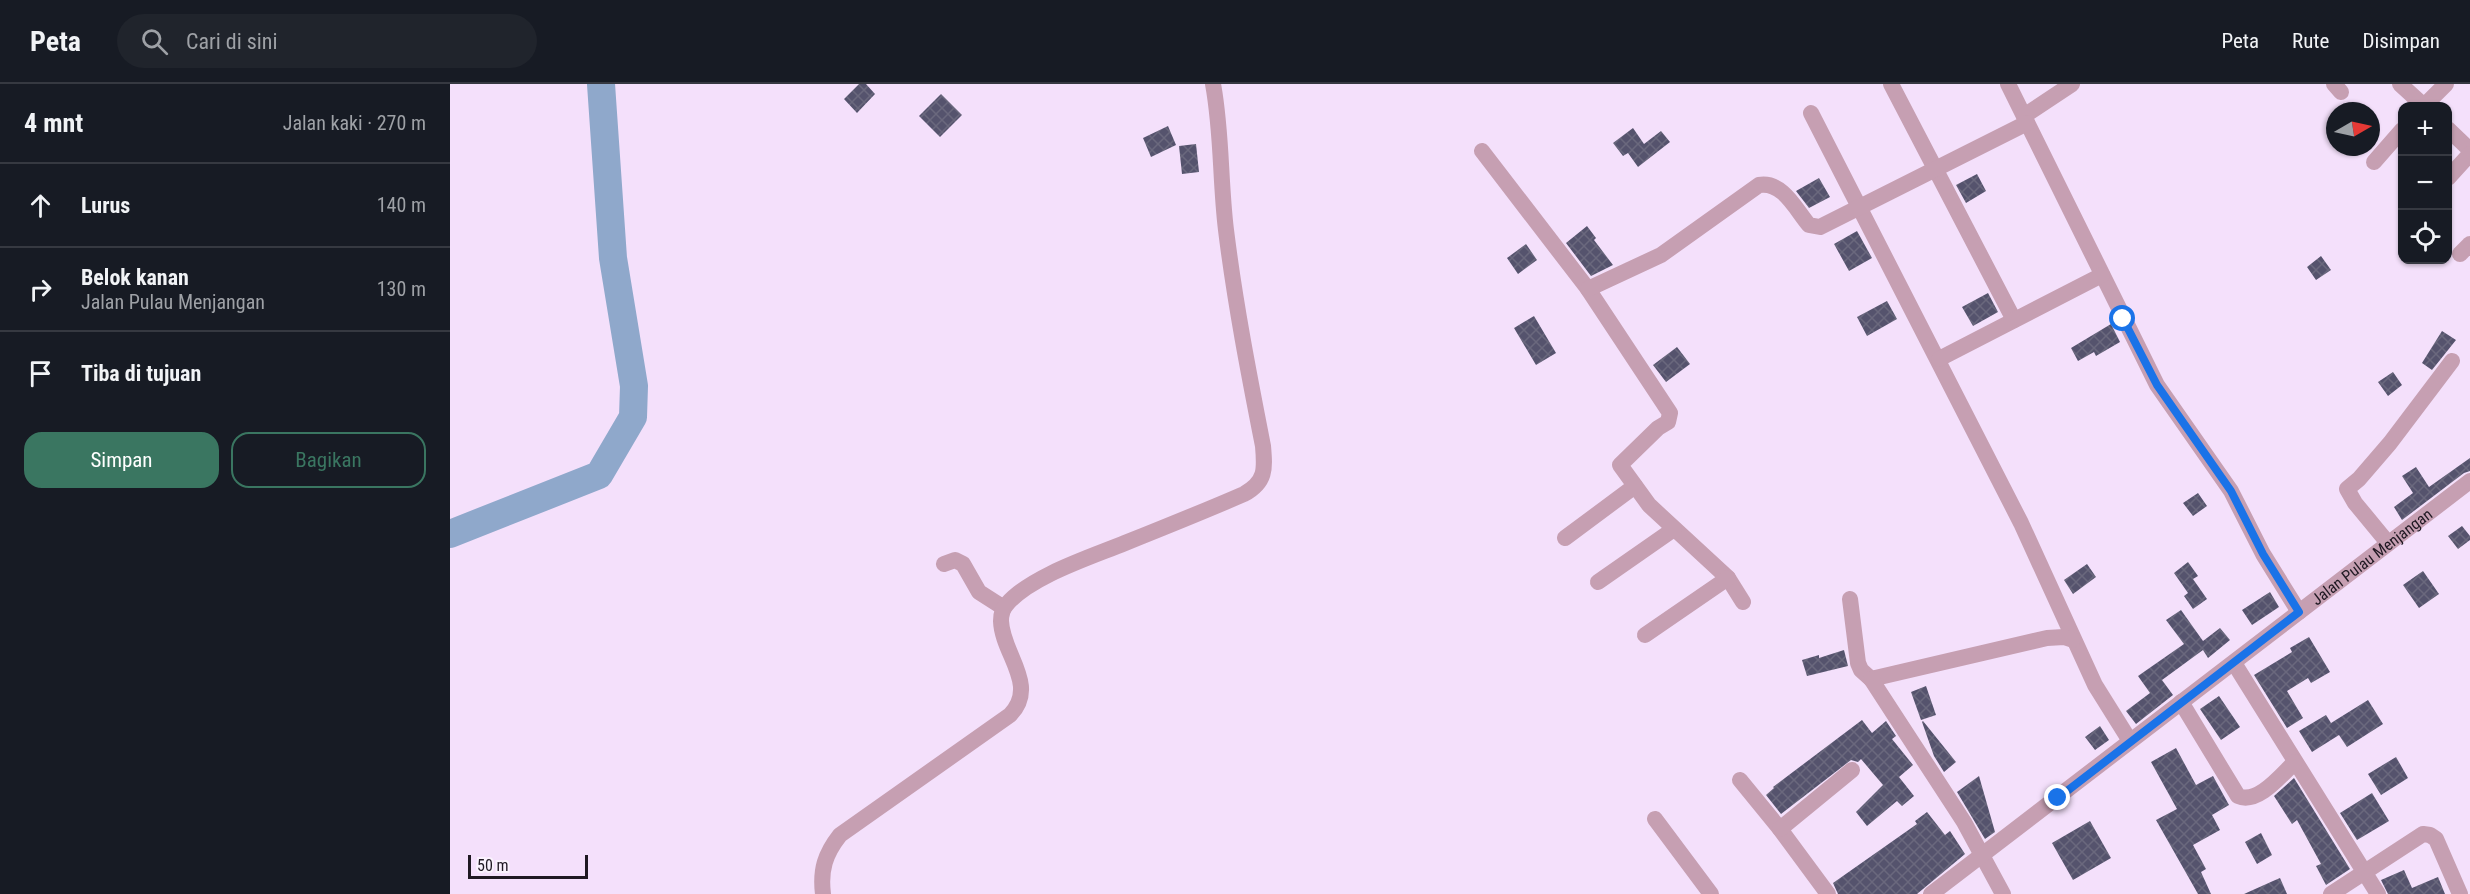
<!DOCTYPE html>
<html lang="id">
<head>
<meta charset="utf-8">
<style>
  body { margin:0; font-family:"Roboto Condensed",sans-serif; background:#20242c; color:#f1f3f6 }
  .controls { position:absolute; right:18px; top:18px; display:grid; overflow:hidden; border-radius:12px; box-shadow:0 2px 4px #0004 }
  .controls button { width:54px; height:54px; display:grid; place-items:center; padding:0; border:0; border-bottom:2px solid #363941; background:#171b24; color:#f1f3f6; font:30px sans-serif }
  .compass { position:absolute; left:1876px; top:18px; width:54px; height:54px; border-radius:50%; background:#171b24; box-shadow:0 2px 4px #0004; rotate:81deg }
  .scale { position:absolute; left:18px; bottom:15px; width:120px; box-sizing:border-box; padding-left:6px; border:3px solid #1f1822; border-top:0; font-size:16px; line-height:21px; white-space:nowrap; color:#1f1822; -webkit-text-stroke:4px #faf2fd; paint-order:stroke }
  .stop { position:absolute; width:18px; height:18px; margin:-14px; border:4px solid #1a73e8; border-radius:50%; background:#fff }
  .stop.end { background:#1a73e8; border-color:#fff; box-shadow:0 2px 6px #0008 }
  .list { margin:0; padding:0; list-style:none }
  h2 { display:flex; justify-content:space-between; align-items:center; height:78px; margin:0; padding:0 24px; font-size:26px }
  h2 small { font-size:20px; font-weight:400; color:#9ea1a6 }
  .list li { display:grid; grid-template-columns:39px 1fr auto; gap:18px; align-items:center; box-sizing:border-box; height:84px; padding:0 24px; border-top:2px solid #363941 }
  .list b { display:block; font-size:22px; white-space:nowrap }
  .list p { margin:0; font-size:20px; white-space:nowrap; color:#9ea1a6 }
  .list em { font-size:20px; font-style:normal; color:#9ea1a6 }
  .actions { display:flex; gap:12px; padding:18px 24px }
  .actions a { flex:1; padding:14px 0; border:2px solid #3a7661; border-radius:18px; text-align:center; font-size:21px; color:#3a7661 }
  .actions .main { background:#3a7661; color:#fff }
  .icon { flex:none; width:33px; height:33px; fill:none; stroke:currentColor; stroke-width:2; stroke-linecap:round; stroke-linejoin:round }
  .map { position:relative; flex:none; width:2020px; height:810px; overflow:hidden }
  header { display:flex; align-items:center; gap:36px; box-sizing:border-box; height:84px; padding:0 30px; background:#171b24; border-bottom:2px solid #363941 }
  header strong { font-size:28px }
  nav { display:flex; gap:33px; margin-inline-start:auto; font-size:21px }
  .search { width:420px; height:54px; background:#20242c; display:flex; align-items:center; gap:15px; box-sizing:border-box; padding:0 21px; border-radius:33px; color:#9ea1a6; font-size:22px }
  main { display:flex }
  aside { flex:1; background:#171b24 }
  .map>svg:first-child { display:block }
</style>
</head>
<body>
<header>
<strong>Peta</strong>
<div class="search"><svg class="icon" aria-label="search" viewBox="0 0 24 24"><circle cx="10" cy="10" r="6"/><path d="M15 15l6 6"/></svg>Cari di sini</div>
<nav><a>Peta</a><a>Rute</a><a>Disimpan</a></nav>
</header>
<main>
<aside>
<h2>4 mnt<small>Jalan kaki · 270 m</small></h2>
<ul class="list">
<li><svg class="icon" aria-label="ahead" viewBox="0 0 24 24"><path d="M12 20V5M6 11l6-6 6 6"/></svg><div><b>Lurus</b></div><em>140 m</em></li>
<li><svg class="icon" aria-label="right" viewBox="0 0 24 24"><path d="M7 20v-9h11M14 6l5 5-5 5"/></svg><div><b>Belok kanan</b><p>Jalan Pulau Menjangan</p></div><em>130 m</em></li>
<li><svg class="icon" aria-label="arrive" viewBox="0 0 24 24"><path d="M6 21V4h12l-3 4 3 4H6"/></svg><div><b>Tiba di tujuan</b></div></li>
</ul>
<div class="actions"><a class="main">Simpan</a><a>Bagikan</a></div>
</aside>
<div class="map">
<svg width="2020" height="810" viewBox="0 0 2020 810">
  <defs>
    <pattern id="building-cross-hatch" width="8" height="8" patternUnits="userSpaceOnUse" patternTransform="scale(1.5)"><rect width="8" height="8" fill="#55536d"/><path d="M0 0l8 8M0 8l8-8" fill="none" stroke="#6a687d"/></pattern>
  </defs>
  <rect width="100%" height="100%" fill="#f4e0fb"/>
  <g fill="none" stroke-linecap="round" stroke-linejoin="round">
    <path stroke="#8fa8cb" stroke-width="28" d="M0,450l149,-59 34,-58 1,-31 -21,-128 -12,-174"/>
  </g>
  <path fill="url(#building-cross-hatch)" d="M409,0h7l9,10 -18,19 -13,-14z
    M491,10l21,21 -22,22 -21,-21z
    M718,42l8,19 -25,12 -8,-19z
    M1183,44l11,16 17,-13 9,11 -32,25 -10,-14 -5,3 -10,-13z
    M746,60l3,28 -17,2 -3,-28z
    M1527,90l9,17 -20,12 -10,-18z
    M1369,94l11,19 -21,11 -13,-17z
    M1137,142l9,12 -2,2 19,25 -22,11 -25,-33z
    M1407,147l15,27 -23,13 -15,-27z
    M1076,160l11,16 -19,14 -11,-16z
    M1871,172l10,14 -15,10 -9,-13z
    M1538,209l10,19 -25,14 -11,-19z
    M1437,217l10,18 -30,17 -10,-19z
    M1084,232l22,37 -20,12 -22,-37z
    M1661,240l9,18 -24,14 -2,-4 -16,9 -7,-13z
    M1992,247l14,9 -24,30 -10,-7z
    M1227,263l13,17 -24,18 -13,-17z
    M1943,288l9,13 -14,11 -10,-14z
    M2020,374v13l-6,2 -62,47 -8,-13 19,-14 -11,-17 14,-9 13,20z
    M1748,409l9,13 -14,10 -10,-13z
    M2012,442l8,10v4l-12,9 -10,-13z
    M1738,478l10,14 -5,3 14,20 -14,10 -9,-13 4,-3 -14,-20z
    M1637,480l9,13 -23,17 -9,-14z
    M1973,487l16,23 -20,14 -16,-23z
    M1820,508l9,15 -27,18 -10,-15z
    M1731,526l22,31 17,-13 10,12 -22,18 -5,-8 -41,30 11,15 -37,29 -10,-13 24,-18 -12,-17 46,-32 -18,-24z
    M1859,553l21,35 -19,11 -3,-5 -21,13 16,27 -16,10 -33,-53 38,-23 -2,-4z
    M1394,566l4,16 -41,10 -5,-16 17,-5v3z
    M1476,602l10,29 -15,5 -10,-28z
    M1769,612l21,31 -19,13 -21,-31z
    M1918,616l15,24 -36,23 -8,-12 -27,17 -13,-21 27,-16 5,8z
    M1412,636l10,13 14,-12 10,15 -4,3 21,26 -14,12 15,19 -12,10 -5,-5 -30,25 -11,-14 27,-27 -22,-26 -3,3 -7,-2 -70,54 -15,-19 8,-7 -1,-1z
    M1473,637l33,41 -12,10 -10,-16 -12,-34z
    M1650,642l9,14 -14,10 -10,-13z
    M1726,664l20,37 17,-9 16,29 -17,10 8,15 -27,15 13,24 -5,3 10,22h-13l-42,-74 21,-11 -26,-47z
    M1946,673l12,21 -27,17 -13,-21z
    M1529,692l16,56 -10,7 -28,-47z
    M1844,694l56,91 -24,16 -10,-19 5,-2 -24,-44 -5,4 -18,-28z
    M1922,709l17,28 -32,19 -17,-27z
    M1477,728l18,23 5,-4 15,23 -48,40h-79l-5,-11 84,-59 -2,-3z
    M1640,737l21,37 -38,22 -21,-37z
    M1811,749l11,22 -15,9 -12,-22z
    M1954,786l8,18 26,-11 7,17h-57l-7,-14z
    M1830,794l7,16h-43l29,-13z"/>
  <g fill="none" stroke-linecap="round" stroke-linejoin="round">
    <g stroke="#c69fb2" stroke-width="16">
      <path d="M1441,0l123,236"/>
      <path d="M1558,0l149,301 74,106 32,63 36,58"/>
      <path d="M1884,0l7,8"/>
      <path d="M1950,0l24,22"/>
      <path d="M1974,22l22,-22"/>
      <path d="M1361,29l210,410 74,162 35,56"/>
      <path d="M1574,32l48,-32"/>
      <path d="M1998,45l22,21"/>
      <path d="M1032,67l106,138 82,124 -2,9 -10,6 -38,37 29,40 79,73 15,24"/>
      <path d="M1924,78l28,-32"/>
      <path d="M1998,94l22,-24"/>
      <path d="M2010,170l10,-10"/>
      <path d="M1138,205l73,-34 98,-70c24,-4 37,25 50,40l11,2 207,-104"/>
      <path d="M1489,275l163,-84"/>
      <path d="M1115,454l70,-52"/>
      <path d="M1938,459l-33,-40 -8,-14 12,-10 31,-36 62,-82"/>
      <path d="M494,480l11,-4 8,4 16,28 25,16"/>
      <path d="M1148,498l76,-53"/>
      <path d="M1400,515l8,64 3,7 10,9 176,-41 17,-1 9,3"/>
      <path d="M1195,551l83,-57"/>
      <path d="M1784,579l144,231"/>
      <path d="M1421,595l93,143 39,72"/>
      <path d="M1731,618l57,94c20,9 44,-22 57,-34"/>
      <path d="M1290,696l40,49 48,65"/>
      <path d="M1205,735l56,75"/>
      <path d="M1330,745l72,-59"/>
      <path d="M373,810c-3,-24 2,-40 17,-59l170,-120c29,-30 -8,-61 -9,-94 0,-6 2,-13 6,-17 24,-28 84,-47 118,-61 40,-16 80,-32 119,-49 22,-12 21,-25 19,-48 -14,-71 -28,-143 -37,-216 -6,-49 -4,-98 -13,-146"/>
      <path id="s1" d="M1481,810l539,-413"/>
      <path d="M1881,810l92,-60 7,1 6,4 24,55"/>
    </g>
  </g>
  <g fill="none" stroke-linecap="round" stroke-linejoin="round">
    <path stroke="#1a73e8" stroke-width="8" d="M1608,714l241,-186 -36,-58 -32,-63 -74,-106 -34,-66"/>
  </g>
  <g text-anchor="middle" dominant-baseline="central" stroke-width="6" stroke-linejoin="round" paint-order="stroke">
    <g font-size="16" fill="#1f1822" stroke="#faf2fd">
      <text stroke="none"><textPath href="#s1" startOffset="555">Jalan Pulau Menjangan</textPath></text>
    </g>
  </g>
</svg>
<div class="controls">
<button>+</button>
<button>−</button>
<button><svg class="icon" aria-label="locate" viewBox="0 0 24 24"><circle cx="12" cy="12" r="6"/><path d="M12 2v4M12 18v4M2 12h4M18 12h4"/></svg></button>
</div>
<svg class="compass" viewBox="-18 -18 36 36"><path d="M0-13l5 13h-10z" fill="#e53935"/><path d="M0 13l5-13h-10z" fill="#9ea1a6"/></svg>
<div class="scale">50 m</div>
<div class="stop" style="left:1673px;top:235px"></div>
<div class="stop end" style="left:1608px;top:714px"></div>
</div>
</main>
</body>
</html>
